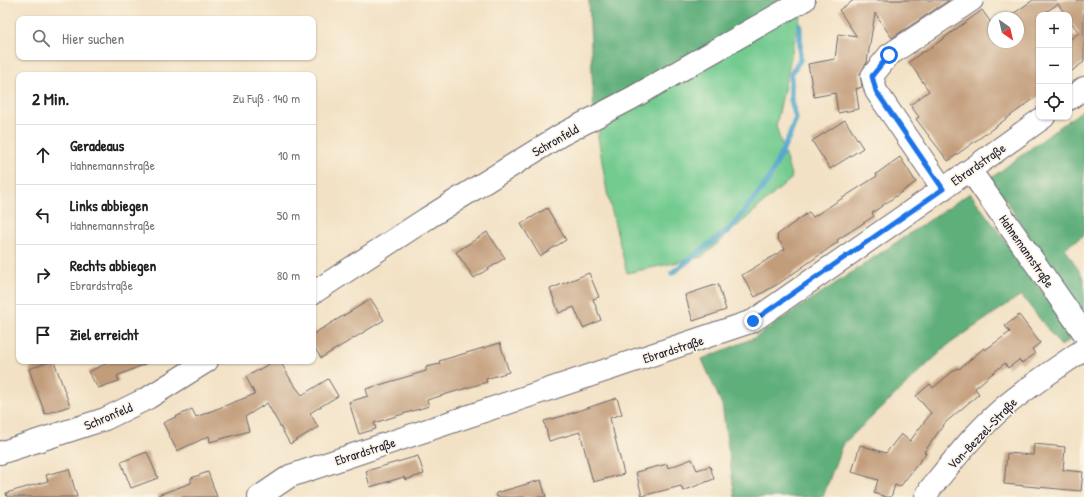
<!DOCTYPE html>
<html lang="de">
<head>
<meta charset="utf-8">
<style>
  body { margin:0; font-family:"Patrick Hand",sans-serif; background:#f2f2f2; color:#222 }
  .controls { position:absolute; right:12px; top:12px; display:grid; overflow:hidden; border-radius:8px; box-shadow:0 1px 3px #0004 }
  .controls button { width:36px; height:36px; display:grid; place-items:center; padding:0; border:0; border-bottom:1px solid #e0e0e0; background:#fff; color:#222; font:20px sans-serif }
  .compass { position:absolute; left:988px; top:12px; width:36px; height:36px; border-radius:50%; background:#fff; box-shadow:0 1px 3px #0004; rotate:146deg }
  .stop { position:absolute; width:12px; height:12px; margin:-9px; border:3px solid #1a73e8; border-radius:50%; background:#fff }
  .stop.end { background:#1a73e8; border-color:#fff; box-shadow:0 1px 4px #0008 }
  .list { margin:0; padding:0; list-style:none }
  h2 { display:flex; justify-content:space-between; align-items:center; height:52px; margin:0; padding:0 16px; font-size:17px }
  h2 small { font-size:13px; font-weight:400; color:#767676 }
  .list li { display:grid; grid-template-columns:26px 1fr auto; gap:12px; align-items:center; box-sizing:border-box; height:60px; padding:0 16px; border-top:1px solid #e0e0e0 }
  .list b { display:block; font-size:15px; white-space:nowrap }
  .list p { margin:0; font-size:13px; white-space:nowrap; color:#767676 }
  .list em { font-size:13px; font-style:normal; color:#767676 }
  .icon { flex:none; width:22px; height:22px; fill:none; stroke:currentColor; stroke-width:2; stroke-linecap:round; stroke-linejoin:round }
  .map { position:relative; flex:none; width:1084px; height:497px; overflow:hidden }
  .search { position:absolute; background:#fff; box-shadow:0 1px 3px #0004; left:16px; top:16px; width:300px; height:44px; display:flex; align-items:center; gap:10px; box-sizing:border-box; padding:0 14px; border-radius:8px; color:#767676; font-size:15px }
  .panel { position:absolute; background:#fff; box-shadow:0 1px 3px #0004; left:16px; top:72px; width:300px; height:292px; border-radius:8px }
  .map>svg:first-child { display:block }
</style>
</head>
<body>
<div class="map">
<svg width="1084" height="497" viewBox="0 0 1084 497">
  <rect width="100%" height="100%" fill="#fcf5e5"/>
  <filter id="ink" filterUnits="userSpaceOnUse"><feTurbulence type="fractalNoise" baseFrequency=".025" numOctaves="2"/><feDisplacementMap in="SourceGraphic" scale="8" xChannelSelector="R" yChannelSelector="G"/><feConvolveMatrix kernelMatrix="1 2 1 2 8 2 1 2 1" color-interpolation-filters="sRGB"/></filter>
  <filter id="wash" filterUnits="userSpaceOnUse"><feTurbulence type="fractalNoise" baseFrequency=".012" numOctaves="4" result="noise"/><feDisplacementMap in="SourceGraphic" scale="16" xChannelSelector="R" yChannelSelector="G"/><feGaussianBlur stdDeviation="0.9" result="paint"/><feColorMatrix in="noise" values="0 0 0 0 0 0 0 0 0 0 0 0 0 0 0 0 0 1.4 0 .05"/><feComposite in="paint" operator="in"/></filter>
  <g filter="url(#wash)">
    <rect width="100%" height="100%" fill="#f2e1c4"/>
    <path fill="#73cb90" stroke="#4a7666" d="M802,7l-26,119 16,52 -90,79 -75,16 -20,-81 -9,-55 1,-8 3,-6z"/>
    <path fill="#5eaf7a" stroke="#40685a" d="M589,0h215l-210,118z
      M1084,109v126l-19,13 19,31v40l-93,-141z
      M970,193l105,143 -14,10 -40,-51 -73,50 -106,100 -19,52h-88l-13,-92 -20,-46 52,-21z"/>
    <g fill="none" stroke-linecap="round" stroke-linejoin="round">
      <path stroke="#4ea6cb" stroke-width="5.5" d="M672,273l60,-46 36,-46 21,-44 7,-19 -5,-19v-25l9,-14v-35"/>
    </g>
    <g id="blocks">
      <path fill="#c29d7c" d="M854,0h95l-57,38 -17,-25 -8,49 -7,12 2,13 -6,2 3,20 -21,4 -3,-20 -21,4 -6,-33 27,-5 3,-25 19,3 -18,-27z
        M1033,0h51v62l-15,11v-33l10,-7 -10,-14v-4h-3l-8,-11 -17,11h-2v80l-91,66 -32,-42 3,-2 -9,-12 19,-14 -20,-29 15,-11 1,1 57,-42 12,17v15h24v-24h-11z
        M845,120l18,28 -33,21 -18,-28z
        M900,157l16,25 -44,31 2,3 -37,24 1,2 -60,42 -23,13 -13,-22 43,-26 -8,-11 1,-1 -1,-2 32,-23 4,5 64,-41 -1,-2z
        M547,208l19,32 -26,16 -19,-32z
        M487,232l18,26 -31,20 -18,-26z
        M589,273l10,24 -6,2 8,21 -18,8 -9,-21 -15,6 -9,-24z
        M718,284l8,26 -33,11 -8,-26z
        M371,299l13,21 -63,38 -8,-13v-11z
        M1019,315l21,28 -8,6 3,5 -13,9 -3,-3 -11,8 -3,-5 -30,25 4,6 -34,29 -21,29 2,1 -26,34 -5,-2 -4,12h-5l-12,-4 4,-13 -26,-8 8,-27 26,8 15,-19 9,7 21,-28 -15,-17 14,-12 3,4 24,-20 2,1 25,-21 1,2 25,-18 -5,-6z
        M500,343l9,29 -23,7 1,3 -60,18 2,6 -55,17 2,6 -17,5 -10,-32 19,-6 -2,-7 60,-18v-4l14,-3 -1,-3z
        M52,361h2l16,45 -25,8 -16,-45z
        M112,361h40l-35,15 2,5 -21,7 -10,-16z
        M274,361h6l12,21 10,13 26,-16 10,17 -28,17 8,14 -28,17 -23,-41 -22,14 4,14 -39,11 -1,-6 -32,15 -14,-28 29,-14 4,8 59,-23 -9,-17z
        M617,398l5,16 -12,4 14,56 -31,8 -13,-50 -31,9 -5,-20 19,-5z
        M1034,444l31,3 -2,23 20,2 -2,19 -77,-7 3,-31 26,2z
        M147,452l11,26 -27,10 -10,-26z
        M418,456l6,18 -19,6 -1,-3 -34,10 -4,-16z
        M692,459l5,11 13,-4 4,13 -31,12 -2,-5 -39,10 -6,-24 31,-8 1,4z
        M69,469l8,28h-70l-1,-4 42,-12 -2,-6z
        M208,472l9,25h-59v-2l33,-12v-5z
        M541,480l5,17h-49l-1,-4z"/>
    </g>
  </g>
  <g filter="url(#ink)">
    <use href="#blocks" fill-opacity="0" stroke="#6b656b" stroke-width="1"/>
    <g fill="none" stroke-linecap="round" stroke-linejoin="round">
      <g stroke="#6b656b" stroke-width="24">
        <path id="minor" d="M1069,99l15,-11
          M970,170l114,163
          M943,189l-67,-98 -4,-15 17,-21 83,-55
          M313,293l113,-74 135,-84 71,-37 172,-98
          M0,453l105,-34 43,-21 59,-37
          M259,497l31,-21 463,-155 217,-151 74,-53
          M926,497l4,-8c23,-28 46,-58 74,-82 25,-21 53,-39 80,-58"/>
      </g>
      <use href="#minor" stroke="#fff" stroke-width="22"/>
    </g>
  </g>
  <g fill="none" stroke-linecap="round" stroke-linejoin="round" filter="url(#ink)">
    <path stroke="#1a73e8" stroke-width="5" d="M753,321l190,-132 -67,-98 -4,-15 17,-21"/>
  </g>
  <g text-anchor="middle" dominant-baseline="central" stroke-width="3.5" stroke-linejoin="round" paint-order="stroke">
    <g font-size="13" fill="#22223b" stroke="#fcf5e5">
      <text transform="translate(555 140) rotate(-30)">Schronfeld</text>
      <text transform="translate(978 164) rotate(-35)">Ebrardstraße</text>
      <text transform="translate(1027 251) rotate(55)">Hahnemannstraße</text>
      <text transform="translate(673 349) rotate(-18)">Ebrardstraße</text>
      <text transform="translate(108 416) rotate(-23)">Schronfeld</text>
      <text transform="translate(982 433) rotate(-46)">Von-Bezzel-Straße</text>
      <text transform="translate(365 451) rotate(-18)">Ebrardstraße</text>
    </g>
  </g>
</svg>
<div class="controls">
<button>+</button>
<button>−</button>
<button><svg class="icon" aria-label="locate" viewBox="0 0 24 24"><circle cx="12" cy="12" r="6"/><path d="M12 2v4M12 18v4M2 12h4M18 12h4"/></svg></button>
</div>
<svg class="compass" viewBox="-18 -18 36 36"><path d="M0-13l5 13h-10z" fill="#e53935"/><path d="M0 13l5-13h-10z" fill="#767676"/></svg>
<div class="stop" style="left:889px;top:55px"></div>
<div class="stop end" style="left:753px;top:321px"></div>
<div class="search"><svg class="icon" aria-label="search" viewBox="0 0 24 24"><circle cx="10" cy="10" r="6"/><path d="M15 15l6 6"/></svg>Hier suchen</div>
<section class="panel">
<h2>2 Min.<small>Zu Fuß · 140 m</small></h2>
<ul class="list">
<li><svg class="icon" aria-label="ahead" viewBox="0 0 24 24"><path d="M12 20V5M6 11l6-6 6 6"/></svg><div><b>Geradeaus</b><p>Hahnemannstraße</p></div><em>10 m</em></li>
<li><svg class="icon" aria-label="left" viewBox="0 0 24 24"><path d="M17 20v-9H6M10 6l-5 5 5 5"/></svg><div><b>Links abbiegen</b><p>Hahnemannstraße</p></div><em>50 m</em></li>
<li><svg class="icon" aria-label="right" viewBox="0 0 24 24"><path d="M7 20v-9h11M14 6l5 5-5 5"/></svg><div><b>Rechts abbiegen</b><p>Ebrardstraße</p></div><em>80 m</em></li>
<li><svg class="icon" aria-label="arrive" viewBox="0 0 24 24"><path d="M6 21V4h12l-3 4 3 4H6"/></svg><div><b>Ziel erreicht</b></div></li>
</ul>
</section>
</div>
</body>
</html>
